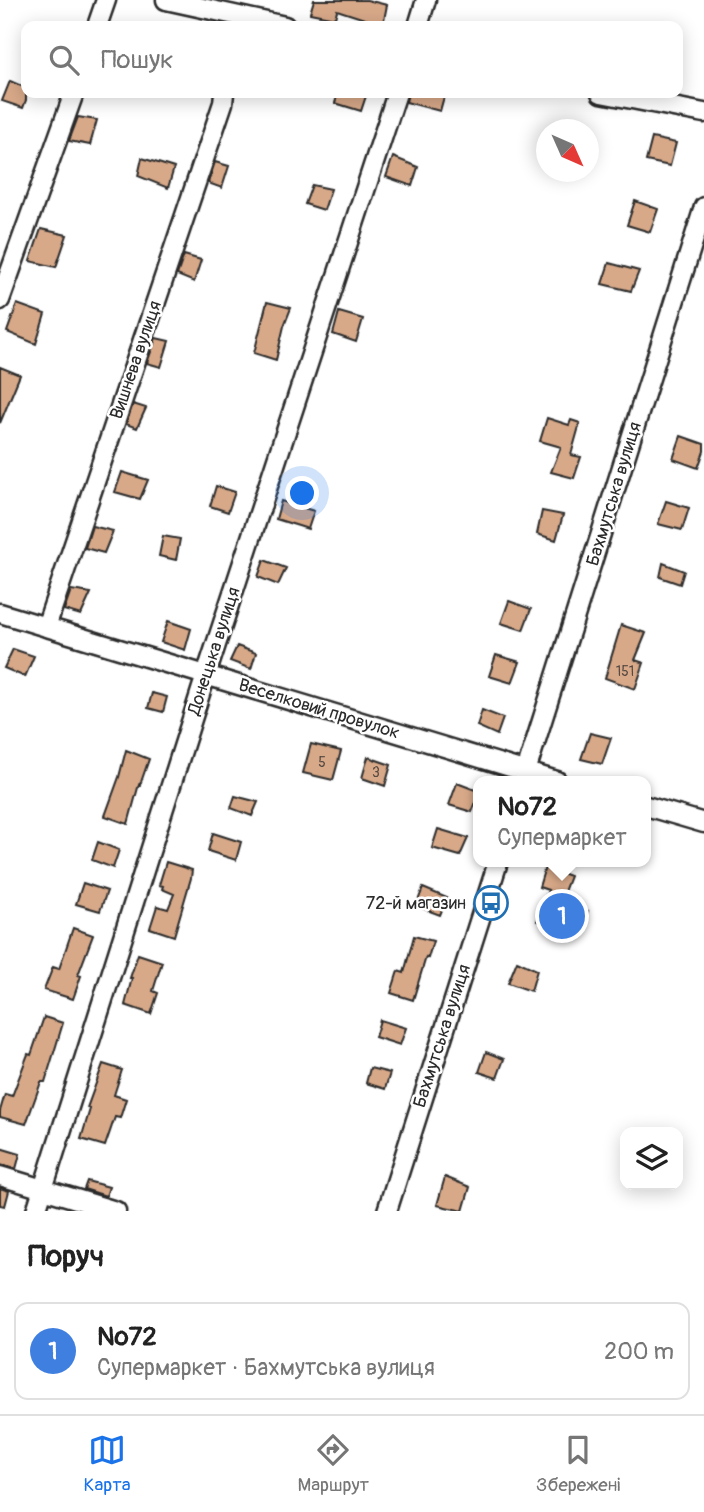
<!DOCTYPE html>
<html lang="uk">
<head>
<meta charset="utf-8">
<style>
  body { margin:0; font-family:Pangolin,sans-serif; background:#f2f2f2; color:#222 }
  .controls { position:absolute; right:21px; bottom:21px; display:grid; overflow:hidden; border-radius:14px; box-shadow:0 4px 18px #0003 }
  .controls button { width:63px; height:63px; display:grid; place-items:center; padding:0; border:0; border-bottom:2px solid #e0e0e0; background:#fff; color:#222; font:35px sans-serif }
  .compass { position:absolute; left:536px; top:119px; width:63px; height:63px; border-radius:50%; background:#fff; box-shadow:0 4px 18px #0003; rotate:135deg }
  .you { position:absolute; left:303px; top:494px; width:24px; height:24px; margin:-18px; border:5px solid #fff; border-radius:50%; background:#1a73e8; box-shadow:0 0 0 10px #1a73e833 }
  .badge { display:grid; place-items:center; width:46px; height:46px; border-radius:50%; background:#1a73e8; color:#fff; font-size:23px; font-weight:700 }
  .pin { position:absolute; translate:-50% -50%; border:4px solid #fff; box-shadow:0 2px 7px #0006 }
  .popup { position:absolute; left:473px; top:776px; width:178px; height:91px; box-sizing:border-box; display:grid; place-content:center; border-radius:14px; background:#fff; filter:drop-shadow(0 2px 5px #0005); font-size:23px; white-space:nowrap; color:#767676 }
  .popup b { font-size:26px; color:#222 }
  .popup::after { content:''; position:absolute; left:50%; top:100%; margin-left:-14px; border:14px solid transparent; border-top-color:#fff }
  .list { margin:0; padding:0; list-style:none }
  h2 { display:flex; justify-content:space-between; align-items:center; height:91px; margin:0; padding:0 28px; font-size:30px }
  h2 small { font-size:23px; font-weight:400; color:#767676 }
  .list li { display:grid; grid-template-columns:46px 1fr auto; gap:21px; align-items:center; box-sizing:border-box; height:98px; margin:0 14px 14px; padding:0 14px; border:2px solid #e0e0e0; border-radius:14px }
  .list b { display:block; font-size:26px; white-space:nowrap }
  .list p { margin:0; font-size:23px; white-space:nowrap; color:#767676 }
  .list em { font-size:23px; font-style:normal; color:#767676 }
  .icon { flex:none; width:38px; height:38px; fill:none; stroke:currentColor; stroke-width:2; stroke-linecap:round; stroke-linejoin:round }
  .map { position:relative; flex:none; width:704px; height:1211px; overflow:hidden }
  .search { position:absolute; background:#fff; box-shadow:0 4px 18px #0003; left:21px; right:21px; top:21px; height:77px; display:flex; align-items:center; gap:18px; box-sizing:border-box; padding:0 24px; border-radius:14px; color:#767676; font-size:26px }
  .sheet { height:203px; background:#fff }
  nav { display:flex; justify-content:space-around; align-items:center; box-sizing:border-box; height:98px; border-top:2px solid #e0e0e0; background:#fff; font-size:19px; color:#767676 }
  nav a { display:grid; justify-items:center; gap:4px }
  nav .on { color:#1a73e8 }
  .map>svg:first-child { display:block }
</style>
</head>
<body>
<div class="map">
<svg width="704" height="1211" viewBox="0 0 704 1211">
  <rect width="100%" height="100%" fill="#fff"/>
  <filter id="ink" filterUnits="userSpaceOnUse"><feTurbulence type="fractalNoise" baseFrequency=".0143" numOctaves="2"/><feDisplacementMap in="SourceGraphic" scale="14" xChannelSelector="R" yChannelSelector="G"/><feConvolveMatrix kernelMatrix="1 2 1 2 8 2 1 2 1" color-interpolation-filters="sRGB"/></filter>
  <g filter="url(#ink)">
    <path fill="#d8a989" stroke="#2b2b2b" stroke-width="2" d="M314,0h53l20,5 -4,20 -46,-15 -2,8 -25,-5z
      M10,81l16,7v12l-3,8 -21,-7z
      M338,93h29l-6,18 -26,-8z
      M408,93h37l-5,18 -34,-9z
      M78,117l19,3 -7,25 -21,-4z
      M652,138l24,5 -6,23 -24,-5z
      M393,157l25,10 -6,19 -26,-9z
      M142,158l32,10 -6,20 -30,-12z
      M215,162l14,4 -7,22 -14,-5z
      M312,185l19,4 -7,21 -19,-6z
      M635,201l23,8 -8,23 -23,-7z
      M41,229l26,6 -11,32 -26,-6z
      M184,255l17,5 -7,22 -17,-7z
      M609,263l30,8 -8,20 -29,-7z
      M267,302l24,6 -7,18 -8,34 -22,-7z
      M17,304l28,10 -9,30 -29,-12z
      M339,312l24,7 -7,23 -23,-8z
      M156,338l13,3 -8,26 -14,-4z
      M0,367l20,8 -20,48z
      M133,404l13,4 -9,20 -11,-4z
      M547,418l22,7 2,-5 9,3 -9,32 10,2 -7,21 -23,-6 10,-25 -21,-6z
      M681,436l23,8v7l-6,17 -25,-9z
      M122,472l26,8 -8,19 -25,-7z
      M216,486l19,6 -7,20 -18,-6z
      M281,501l33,10 -6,18 -32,-10z
      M666,501l23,7 -7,22 -24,-6z
      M542,511l21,4 -7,25 -19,-6z
      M92,526l21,5 -9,22 -19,-5z
      M163,536l17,3 -4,21 -17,-4z
      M264,560l22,8 -8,17 -20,-8z
      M663,563l21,8 -4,13 -20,-7z
      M71,590l20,3 -10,22 -17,-5z
      M509,601l22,8 -8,21 -22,-7z
      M168,621l23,8 -6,21 -24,-8z
      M621,625l25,8 -11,27 9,3 -9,26 -30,-11z
      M237,646l19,7 -5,16 -21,-8z
      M13,649l21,7 -9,21 -21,-9z
      M496,655l24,7 -8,21 -23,-7z
      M152,693l15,4 -4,15 -15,-4z
      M482,710l21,8 -6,17 -20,-9z
      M590,733l21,5 -9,26 -21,-5z
      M311,744l30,7 -8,29 -30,-7z
      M126,750l23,9 -9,26 -1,-1 -11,40 -23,-8 14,-39z
      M368,757l23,8 -6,21 -23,-8z
      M457,783l21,8v6l-6,15 -23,-7z
      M235,796l23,6 -6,14 -21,-8z
      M438,829l30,9 -8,18 -28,-8z
      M213,833l28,9 -5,18 -28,-9z
      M98,842l21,8 -6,18 -21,-8z
      M166,862l26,8 -1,8 -17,58 -24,-8 7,-22 11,3 6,-15 -12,-5 1,-3 -4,-1z
      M545,867l25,9 -10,26 28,9 -9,25 -42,-15 11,-31 -9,-3z
      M83,883l24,8 -7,20 -24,-7z
      M423,888l24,10 -7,17 -24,-9z
      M73,928l20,7 -15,40 3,1 -8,23 -29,-9 9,-23 6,2z
      M414,936l19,5 -5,17 -2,-1 -13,43 -22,-7 7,-22 6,2z
      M138,954l24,8 -9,29 5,2 -7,21 -26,-9 7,-27h-2z
      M517,961l20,9 -6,21 -23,-8z
      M44,1017l19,6 -18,59h-4l-15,42 -26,-7v-6l5,-17 7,2 16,-42 3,1z
      M380,1020l26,8 -6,17 -25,-8z
      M486,1052l18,7 -7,19 -18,-6z
      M103,1064l19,6 -8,25 12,4 -6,19 -5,-1 -10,29 -24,-7 9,-30 -3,-1z
      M370,1068l20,5 -5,16 -19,-6z
      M0,1148l20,6 -4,15 -16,-4z
      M445,1177l25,10 -7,24 -26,-6z
      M87,1181l22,6 -3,9 -22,-7z
      M0,1188l9,3 -4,15 -5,-1z"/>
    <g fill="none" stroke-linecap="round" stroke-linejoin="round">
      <g stroke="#2b2b2b" stroke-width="23">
        <path id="minor" d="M166,0l119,26
          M97,26l9,-26
          M418,26l8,-26
          M601,93l103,20
          M0,300l74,-207
          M0,613l557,168
          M46,627l177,-524 1,-10
          M523,781l181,-574
          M646,806l58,17
          M0,1176l116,35
          M36,1211l170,-536 191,-582
          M387,1211l111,-349"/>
      </g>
      <use href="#minor" stroke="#fff" stroke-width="18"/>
    </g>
  </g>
  <defs>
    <g id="bus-ring" transform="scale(1.75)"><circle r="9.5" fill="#fff" stroke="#1f6fb2" stroke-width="1.5"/><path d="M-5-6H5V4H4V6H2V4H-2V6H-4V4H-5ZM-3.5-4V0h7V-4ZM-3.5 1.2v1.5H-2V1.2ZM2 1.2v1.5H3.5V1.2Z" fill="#1f6fb2"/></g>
  </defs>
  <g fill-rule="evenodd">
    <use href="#bus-ring" x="491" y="903"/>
  </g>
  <g text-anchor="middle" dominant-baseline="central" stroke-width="5" stroke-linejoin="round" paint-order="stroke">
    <g font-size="14" fill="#564a42">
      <text x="625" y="671">151</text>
      <text x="322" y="762">5</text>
      <text x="376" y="772">3</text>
    </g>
    <g font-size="18" fill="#2b2b2b" stroke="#fff">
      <text transform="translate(136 360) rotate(-71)">Вишнева вулиця</text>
      <text transform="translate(614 494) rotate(-73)">Бахмутська вулиця</text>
      <text transform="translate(214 651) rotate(-72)">Донецька вулиця</text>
      <text transform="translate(319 709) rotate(17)">Веселковий провулок</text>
      <text transform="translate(442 1036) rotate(-72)">Бахмутська вулиця</text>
    </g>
    <g font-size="18" fill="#2b2b2b" stroke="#fff" text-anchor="end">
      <text x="466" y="903">72-й магазин</text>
    </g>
  </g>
</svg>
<div class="controls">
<button><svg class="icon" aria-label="layers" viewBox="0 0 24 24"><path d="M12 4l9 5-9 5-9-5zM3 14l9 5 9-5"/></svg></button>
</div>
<svg class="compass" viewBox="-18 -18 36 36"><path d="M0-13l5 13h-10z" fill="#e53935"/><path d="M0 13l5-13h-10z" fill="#767676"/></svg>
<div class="you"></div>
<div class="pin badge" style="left:562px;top:916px;background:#3f7fe0">1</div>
<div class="popup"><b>№72</b>Супермаркет</div>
<div class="search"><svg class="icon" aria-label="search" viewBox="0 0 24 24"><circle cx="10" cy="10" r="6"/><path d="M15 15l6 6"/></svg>Пошук</div>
</div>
<section class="sheet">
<h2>Поруч<small></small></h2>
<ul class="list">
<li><span class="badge" style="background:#3f7fe0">1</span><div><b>№72</b><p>Супермаркет · Бахмутська вулиця</p></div><em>200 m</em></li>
</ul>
</section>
<nav>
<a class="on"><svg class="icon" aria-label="map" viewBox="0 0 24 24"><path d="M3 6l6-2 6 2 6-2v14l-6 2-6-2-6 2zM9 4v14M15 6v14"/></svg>Карта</a>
<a><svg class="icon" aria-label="directions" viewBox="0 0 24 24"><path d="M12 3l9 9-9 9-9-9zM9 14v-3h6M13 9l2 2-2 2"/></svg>Маршрут</a>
<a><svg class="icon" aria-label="saved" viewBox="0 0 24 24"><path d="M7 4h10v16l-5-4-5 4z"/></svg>Збережені</a>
</nav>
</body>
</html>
